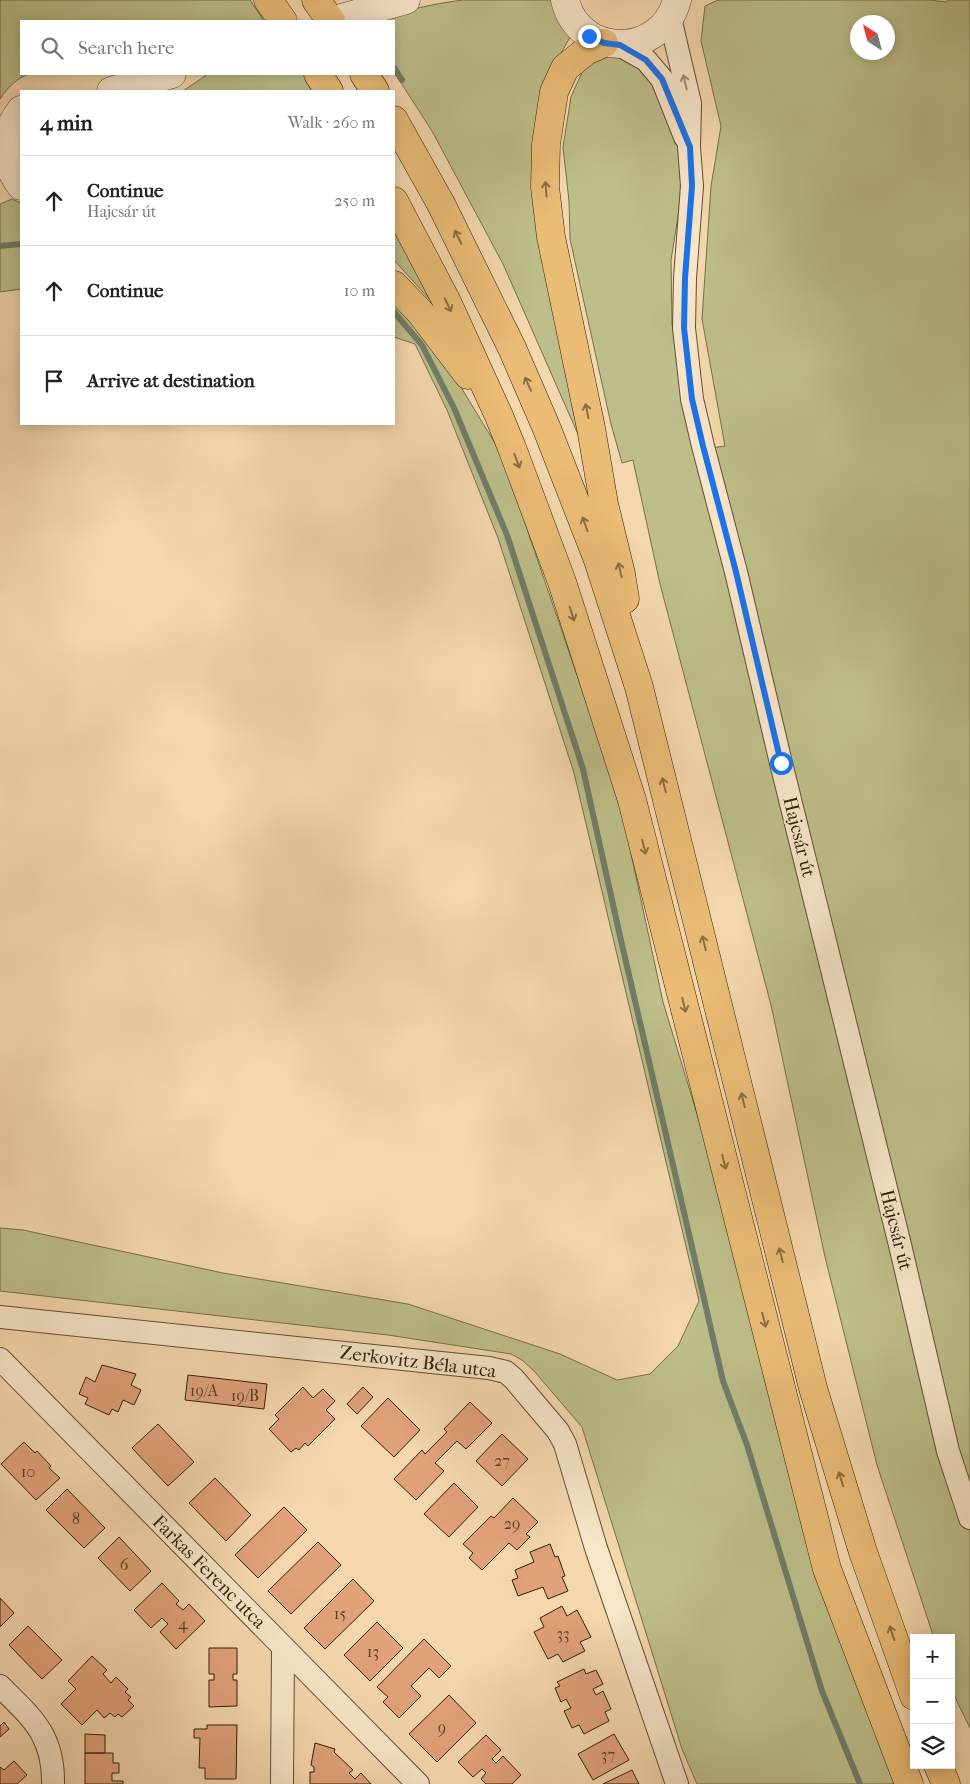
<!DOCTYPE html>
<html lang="en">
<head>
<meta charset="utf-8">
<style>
  body { margin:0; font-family:"IM FELL French Canon",serif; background:#f2f2f2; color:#222 }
  .controls { position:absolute; right:15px; bottom:15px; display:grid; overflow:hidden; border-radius:0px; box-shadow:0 2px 12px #0003 }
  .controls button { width:45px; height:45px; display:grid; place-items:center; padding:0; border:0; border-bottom:1px solid #e0e0e0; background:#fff; color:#222; font:25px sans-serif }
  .compass { position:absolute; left:850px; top:15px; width:45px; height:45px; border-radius:50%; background:#fff; box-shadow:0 2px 12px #0003; rotate:324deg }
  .stop { position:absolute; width:15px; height:15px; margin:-11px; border:4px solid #1a73e8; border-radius:50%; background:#fff }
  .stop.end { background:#1a73e8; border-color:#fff; box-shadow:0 1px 5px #0008 }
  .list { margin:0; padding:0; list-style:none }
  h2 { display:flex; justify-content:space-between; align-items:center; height:65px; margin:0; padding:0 20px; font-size:21px }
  h2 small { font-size:16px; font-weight:400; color:#767676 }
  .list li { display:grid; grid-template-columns:32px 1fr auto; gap:15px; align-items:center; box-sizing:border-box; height:90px; padding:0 20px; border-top:1px solid #e0e0e0 }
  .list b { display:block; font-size:19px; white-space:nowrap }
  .list p { margin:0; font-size:16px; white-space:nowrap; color:#767676 }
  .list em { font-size:16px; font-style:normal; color:#767676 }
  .icon { flex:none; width:28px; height:28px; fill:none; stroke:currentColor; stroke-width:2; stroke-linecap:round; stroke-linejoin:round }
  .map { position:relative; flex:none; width:970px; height:1784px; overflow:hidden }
  .search { position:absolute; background:#fff; box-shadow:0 2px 12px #0003; left:20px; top:20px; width:375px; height:55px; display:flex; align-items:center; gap:12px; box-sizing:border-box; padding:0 18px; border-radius:0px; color:#767676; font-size:19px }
  .panel { position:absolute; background:#fff; box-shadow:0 2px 12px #0003; left:20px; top:90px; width:375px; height:335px; border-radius:0px }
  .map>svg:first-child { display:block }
</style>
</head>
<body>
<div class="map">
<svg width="970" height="1784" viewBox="0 0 970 1784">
  <rect width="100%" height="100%" fill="#f5d7ad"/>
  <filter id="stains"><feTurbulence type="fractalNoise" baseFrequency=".004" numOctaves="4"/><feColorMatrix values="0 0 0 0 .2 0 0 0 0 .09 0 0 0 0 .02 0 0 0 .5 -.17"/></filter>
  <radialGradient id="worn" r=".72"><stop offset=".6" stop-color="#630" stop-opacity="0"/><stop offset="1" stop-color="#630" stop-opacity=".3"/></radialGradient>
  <path fill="#bdbe89" stroke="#766f4a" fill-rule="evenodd" d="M0,0h250l14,21h-243v53h8c-12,4 -22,14 -29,25z
    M463,0h89l20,34 -18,31 -10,32 37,344 -78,-177 -71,-133 -38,-59v-51h-22c30,-10 59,-17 91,-21z
    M718,0h212l16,2 2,-2h22v1728l-19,-39v-51h-17l-57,-173 -52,-208 -54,-252 -111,-421 -27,-124 -11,3 -11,-39 -41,-185 -1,-38 -6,-54 8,-50 12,-27 12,-9 14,-5 19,2 27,23 23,60 5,44 -12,75 1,64 25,126 28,-4 -23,-127 9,-133 10,-60 -20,-85 4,-35zM858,22h30v30h-30z
    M208,74h95l13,17h-133z
    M12,199l9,4v86l-21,3v-88z
    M394,220l47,92 -47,-52z
    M394,294l51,67 56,92 118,345 44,204 237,782h-203l-15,-35 -100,-322 -48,-56 -12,-11 -11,-6 -123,-19 -388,-44v-63l23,2 200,43 185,31 152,50 57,26 33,-6 28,-28 21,-45 -125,-528 -76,-235 -51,-128 -32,-66 -21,-7z"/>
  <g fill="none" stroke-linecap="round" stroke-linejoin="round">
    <path stroke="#717c69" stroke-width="6" d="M394,68l8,12
      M0,246l21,-2
      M394,312l28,33 32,63 53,127 76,234 37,167 103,445 24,64 75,246 38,93"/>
  </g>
  <path fill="#e1a17a" stroke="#30200a" d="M102,1365l34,9 -5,11 10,5 -7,15 -11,-5 -5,12 -6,-3 -3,6 -24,-11 3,-6 -9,-4 7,-17 9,5z
    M188,1375l79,9 -3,25 -79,-9z
    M303,1387l10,11 10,-9 12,12 -9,9 9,9 -27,27 -3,-3 -6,7 -3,-2 -5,4 -22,-23 10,-10 -4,-4z
    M363,1387l10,10 -16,17 -10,-10z
    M388,1398l32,32 -26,27 -33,-31z
    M470,1402l22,21 -26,26 -9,-8 -22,22 9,8 -28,29 -22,-21 28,-29 3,4 22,-22 -3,-3z
    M158,1424l36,38 -26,24 -36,-38z
    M502,1434l26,25 -26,27 -26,-25z
    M24,1442l11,11 2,-2 14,15 -2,2 11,10 -24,22 -35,-36z
    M215,1478l36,37 -25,26 -37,-38z
    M454,1483l24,24 -29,30 -25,-23z
    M67,1489l38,39 -21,20 -38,-38z
    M513,1498l25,24 -12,12 4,3 -13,13 -8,-7 -27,27 -13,-12 4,-5 -10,-9 28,-28 3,2z
    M284,1507l23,23 -49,48 -23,-23z
    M119,1537l32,34 -21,20 -32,-33z
    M318,1542l23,23 -50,49 -23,-23z
    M550,1544l5,13 3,-1 7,20 -3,1 6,14 -20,8 -5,-12 -25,9 -6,-16 6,-2 -3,-8 19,-8 -4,-10z
    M353,1579l21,22 -49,48 -21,-21z
    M162,1583l17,18 -3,3 7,6 6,-6 16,17 -29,28 -16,-17 8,-8 -6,-6 -11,10 -17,-18z
    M0,1598l14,15 -14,14z
    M562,1606l5,10 10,-6 14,27 -11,5 5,9 -22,11 -5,-8 -10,5 -14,-27 10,-5 -4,-9z
    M377,1622l26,26 -33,33 -26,-26z
    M28,1626l34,34 -20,19 -33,-34z
    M424,1639l27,27 -12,12 -10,-10 -18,18 10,10 -22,22 -16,-16 5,-5 -11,-10z
    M209,1648h28v26h-4v6h4v26l-28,1v-27h5v-6h-5z
    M92,1656l15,14 -4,4 8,9 5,-6 12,12 -3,3 6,5 -3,3 6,6 -12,11 -4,-3 -3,3 -5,-4 -6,5 -7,-8 -15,15 -21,-21 15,-15 -8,-8z
    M584,1669l2,5 10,-4 7,14 -10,5 3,6 7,-4 8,18 -6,3 4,9 -25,13 -5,-9 -7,3 -8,-17 7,-3 -5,-9 -5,3 -6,-14 5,-2 -3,-4z
    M449,1695l27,28 -39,39 -28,-28z
    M4,1722l5,7 -9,8v-11z
    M207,1725h30l-1,54h-31v-11h-6l1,-30h-6v-9h13z
    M85,1734l20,1v18h-20z
    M614,1734l15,26 -36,20 -15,-26z
    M486,1735l15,15 -9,9 4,4 7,-7 18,19 -9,9h-26l-5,-5 5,-6 -4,-4 -9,8 -15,-15z
    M315,1743l20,6 -1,3 19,18 -4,3 6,6 6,-6 10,11h-61v-12h4v-5l-3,-2z
    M85,1753h28v10h6v10h-7v8h11v3h-38z
    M14,1761l13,14 -10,9h-17v-17l4,3z
    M632,1770l7,14h-36z"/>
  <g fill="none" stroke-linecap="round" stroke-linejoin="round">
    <g stroke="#614e33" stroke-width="24">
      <path id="minor" d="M670,18l20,85 -1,44 3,39 -7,92 -1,50 8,71 11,47 33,126 45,191 119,482 48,206 22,67
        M619,45l27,15 16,19 23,58
        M0,1317l489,51 17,4 8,7 44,52 7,13 31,104 81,236
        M0,1359l418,425
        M0,1686c32,32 54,49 53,98
        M282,1784l1,-137"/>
    </g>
    <g stroke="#614e33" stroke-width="29">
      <path id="tertiary" d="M565,0c14,59 97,58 112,0
        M331,21l75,-21
        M111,91l61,-17
        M21,110c-19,24 -19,51 0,76"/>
    </g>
    <g stroke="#30200a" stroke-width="29">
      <path id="trunk" d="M268,0l15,21
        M316,0l15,21
        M604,43l-18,8 -21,17 -11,24 -8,52 -1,43 6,50 40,191 13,76 17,70 4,25
        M318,74l11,17
        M364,74l11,17
        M394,120l47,84 71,144 35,81 51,131 41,127 174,701 50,164 51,144
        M394,201l53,101 52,114 13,32 50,134 70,218 195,769 82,215
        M394,285l26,27 48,63
        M938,1765l8,19"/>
    </g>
    <use href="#minor" stroke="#f8e5ca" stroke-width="22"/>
    <use href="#tertiary" stroke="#f8e5ca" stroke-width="28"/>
    <use href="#trunk" stroke="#eabc76" stroke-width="28"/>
  </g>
  <defs><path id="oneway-shaft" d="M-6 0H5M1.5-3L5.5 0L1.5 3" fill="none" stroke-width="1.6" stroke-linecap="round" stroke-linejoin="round" transform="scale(1.25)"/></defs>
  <use stroke="#9e8c74" href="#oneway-shaft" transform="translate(685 82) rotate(-103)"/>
  <g stroke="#8d6e40">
    <use href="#oneway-shaft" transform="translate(546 189) rotate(-94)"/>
    <use href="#oneway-shaft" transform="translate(458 237) rotate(-117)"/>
    <use href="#oneway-shaft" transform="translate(448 305) rotate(64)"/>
    <use href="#oneway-shaft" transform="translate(528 384) rotate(-114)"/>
    <use href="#oneway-shaft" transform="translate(587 411) rotate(-102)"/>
    <use href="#oneway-shaft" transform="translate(517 461) rotate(69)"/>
    <use href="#oneway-shaft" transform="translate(585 524) rotate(-110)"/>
    <use href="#oneway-shaft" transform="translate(620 570) rotate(-103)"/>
    <use href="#oneway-shaft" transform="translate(572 614) rotate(72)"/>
    <use href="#oneway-shaft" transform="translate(664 785) rotate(-104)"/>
    <use href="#oneway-shaft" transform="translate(644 847) rotate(76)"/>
    <use href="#oneway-shaft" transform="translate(704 943) rotate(-104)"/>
    <use href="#oneway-shaft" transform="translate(684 1005) rotate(76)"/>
    <use href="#oneway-shaft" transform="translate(743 1100) rotate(-104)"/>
    <use href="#oneway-shaft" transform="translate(724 1162) rotate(76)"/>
    <use href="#oneway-shaft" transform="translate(781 1255) rotate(-104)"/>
    <use href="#oneway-shaft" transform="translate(764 1320) rotate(76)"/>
    <use href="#oneway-shaft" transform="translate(841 1479) rotate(-107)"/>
    <use href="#oneway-shaft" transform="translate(892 1633) rotate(-109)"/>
  </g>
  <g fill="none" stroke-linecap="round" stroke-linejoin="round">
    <path stroke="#1a73e8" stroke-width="6" d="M589,36l15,7 16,2 26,15 16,19 28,68 2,39 -7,92 -1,50 8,71 11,47 33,126 45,191"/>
  </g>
  <g text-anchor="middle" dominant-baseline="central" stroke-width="4" stroke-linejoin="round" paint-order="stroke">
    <g font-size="16" fill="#5c4026">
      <text x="204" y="1390">19/A</text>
      <text x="245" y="1395">19/B</text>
      <text x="502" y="1460">27</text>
      <text x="28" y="1471">10</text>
      <text x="76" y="1518">8</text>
      <text x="512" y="1523">29</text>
      <text x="124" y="1564">6</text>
      <text x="340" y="1613">15</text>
      <text x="183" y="1623">4</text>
      <text x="563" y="1633">33</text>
      <text x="373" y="1651">13</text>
      <text x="442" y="1727">9</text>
      <text x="608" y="1754">37</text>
    </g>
    <g font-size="19" fill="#30200a" stroke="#f8e5ca">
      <text transform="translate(799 837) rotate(76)">Hajcsár út</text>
      <text transform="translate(896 1230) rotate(76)">Hajcsár út</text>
      <text transform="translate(418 1362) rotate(7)">Zerkovitz Béla utca</text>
      <text transform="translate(209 1572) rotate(45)">Farkas Ferenc utca</text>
    </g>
  </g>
  <rect width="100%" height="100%" filter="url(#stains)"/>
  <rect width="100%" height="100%" fill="url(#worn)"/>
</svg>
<div class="controls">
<button>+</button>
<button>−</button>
<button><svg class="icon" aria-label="layers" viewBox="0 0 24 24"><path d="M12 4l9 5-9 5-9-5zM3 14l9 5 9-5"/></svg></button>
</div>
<svg class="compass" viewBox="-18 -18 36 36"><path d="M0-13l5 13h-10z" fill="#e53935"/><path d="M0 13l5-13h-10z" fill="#767676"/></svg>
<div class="stop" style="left:781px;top:763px"></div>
<div class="stop end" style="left:589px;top:36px"></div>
<div class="search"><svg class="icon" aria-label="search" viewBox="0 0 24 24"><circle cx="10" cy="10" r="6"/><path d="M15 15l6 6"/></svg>Search here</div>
<section class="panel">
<h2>4 min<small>Walk · 260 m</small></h2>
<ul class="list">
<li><svg class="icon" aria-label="ahead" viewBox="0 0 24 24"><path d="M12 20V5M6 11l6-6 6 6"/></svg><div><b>Continue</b><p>Hajcsár út</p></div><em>250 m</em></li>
<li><svg class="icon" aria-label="ahead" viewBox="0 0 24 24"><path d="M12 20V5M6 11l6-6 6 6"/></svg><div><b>Continue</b></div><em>10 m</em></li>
<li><svg class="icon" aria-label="arrive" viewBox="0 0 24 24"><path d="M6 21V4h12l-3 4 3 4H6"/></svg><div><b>Arrive at destination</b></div></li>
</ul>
</section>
</div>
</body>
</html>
